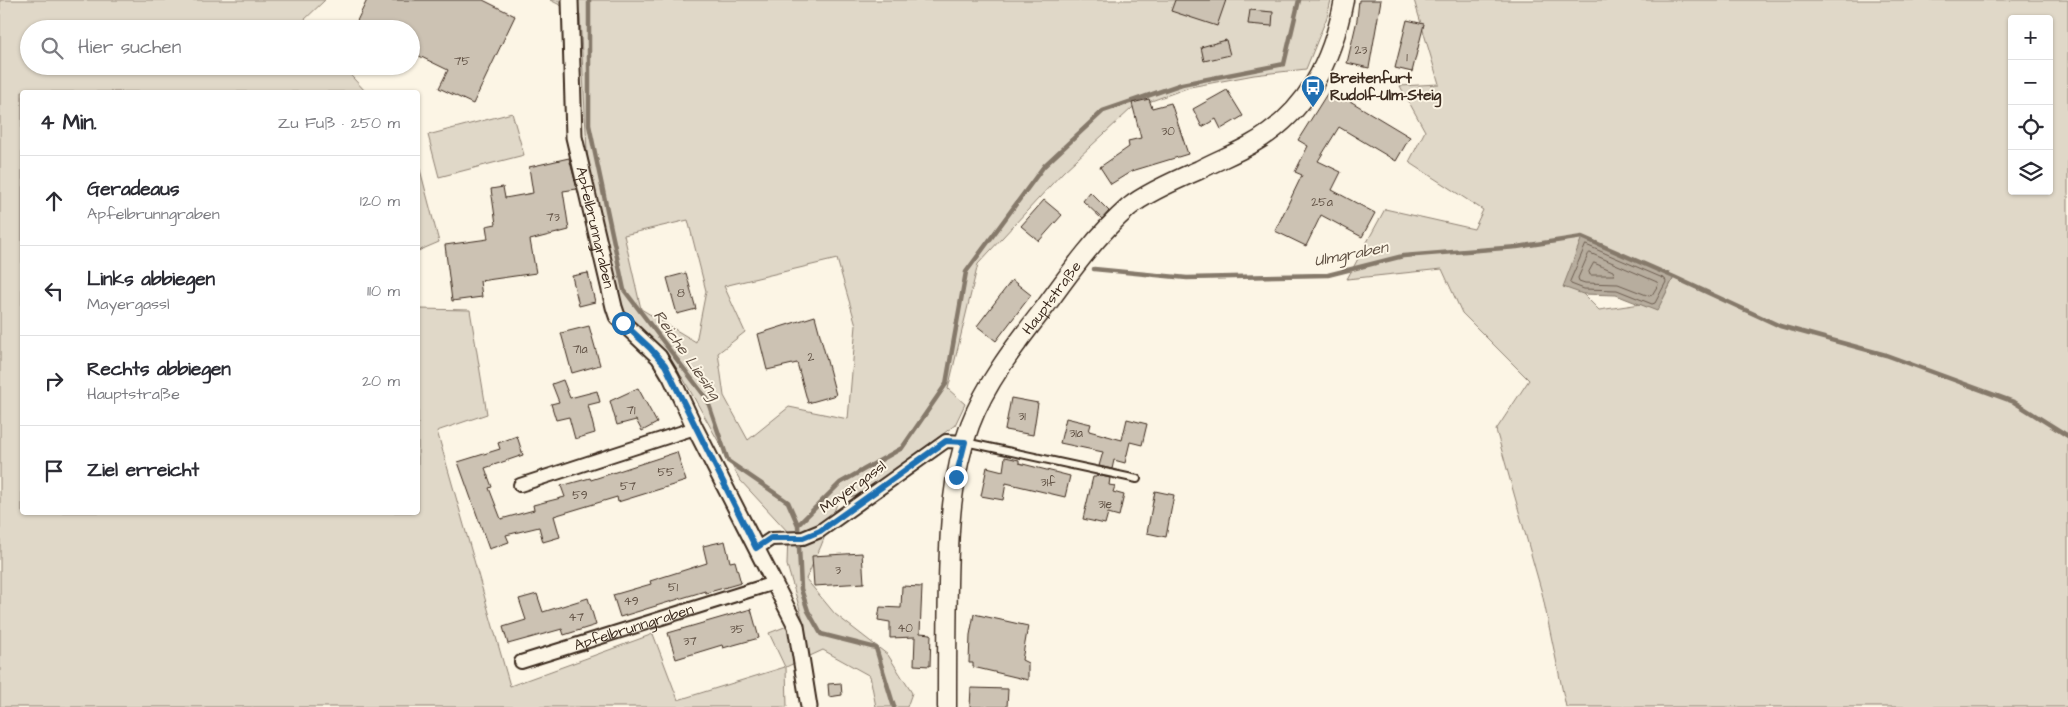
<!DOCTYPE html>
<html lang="de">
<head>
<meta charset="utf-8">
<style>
  body { margin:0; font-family:"Architects Daughter",sans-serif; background:#f7f7f7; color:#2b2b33 }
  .controls { position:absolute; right:15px; top:15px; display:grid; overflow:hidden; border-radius:5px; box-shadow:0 1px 4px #0004 }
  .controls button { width:45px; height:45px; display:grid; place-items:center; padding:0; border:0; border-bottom:1px solid #e1e1e2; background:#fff; color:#2b2b33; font:25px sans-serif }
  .stop { position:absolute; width:15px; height:15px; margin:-11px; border:4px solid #1f6fb2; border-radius:50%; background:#fff }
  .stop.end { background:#1f6fb2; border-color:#fff; box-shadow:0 1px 5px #0008 }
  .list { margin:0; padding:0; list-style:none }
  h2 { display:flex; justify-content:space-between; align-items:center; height:65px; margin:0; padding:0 20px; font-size:21px }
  h2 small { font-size:16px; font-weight:400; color:#7c7c81 }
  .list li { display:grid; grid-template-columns:32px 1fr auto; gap:15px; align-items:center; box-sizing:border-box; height:90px; padding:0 20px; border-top:1px solid #e1e1e2 }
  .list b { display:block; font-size:19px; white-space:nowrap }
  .list p { margin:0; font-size:16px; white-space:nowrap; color:#7c7c81 }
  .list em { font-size:16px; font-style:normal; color:#7c7c81 }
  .icon { flex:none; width:28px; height:28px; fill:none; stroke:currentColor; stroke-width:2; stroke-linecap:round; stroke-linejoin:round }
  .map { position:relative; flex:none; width:2068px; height:707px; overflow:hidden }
  .search { position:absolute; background:#fff; box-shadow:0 1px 4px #0004; left:20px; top:20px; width:400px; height:55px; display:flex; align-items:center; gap:12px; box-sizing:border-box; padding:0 18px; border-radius:28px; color:#7c7c81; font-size:19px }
  .panel { position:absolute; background:#fff; box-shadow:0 1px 4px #0004; left:20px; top:90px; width:400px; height:425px; border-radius:5px }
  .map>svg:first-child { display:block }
</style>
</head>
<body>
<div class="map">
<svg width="2068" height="707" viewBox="0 0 2068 707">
  <rect width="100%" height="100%" fill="#fcf5e5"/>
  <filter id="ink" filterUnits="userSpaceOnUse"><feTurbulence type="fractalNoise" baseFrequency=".02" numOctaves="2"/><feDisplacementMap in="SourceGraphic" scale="10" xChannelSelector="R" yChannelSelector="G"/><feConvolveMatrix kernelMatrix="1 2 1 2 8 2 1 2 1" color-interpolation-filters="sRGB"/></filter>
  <g filter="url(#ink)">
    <path fill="#e0d8c8" stroke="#8e8173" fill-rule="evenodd" d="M0,0h325l-24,23 5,6h-277v37h313l24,26h-344v420h396v-203l52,1 17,104 -50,17 73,255 143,-52 25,66 107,-33 -16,-34 34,-13 -16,-55 1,-33 -48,-52 -57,-102 -61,-64 -34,-143 -8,-156 -30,-15h781l-4,17 -21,52 -52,6 -64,12 -58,21 -69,64 -85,92 -30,125 17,15 -10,21 -97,72 -18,-1 -19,50 -15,33 29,35 53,41 24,38 -5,14h-31l-6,-31 -47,-26 -37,17 1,40h-787zM688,220l18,71 -10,51 -55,-33 -17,-74zM837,259l19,66 -8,94 -59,-12 -41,33 -24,-44 -6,-43 27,-21 -21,-46z
      M1414,0h654v707h-502l-24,-114 -46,-163 33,-50 -67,-67 -20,-44 -95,10 38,-70 89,20 9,-19 -74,-48 16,-31 -25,-45 39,-2zM2012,19h37v172h-37zM1674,277l-12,24 -63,9 -16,-16z
      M512,113l12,42 -85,22 -11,-42z
      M418,162l21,80 -21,9z"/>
    <path fill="#b7ad9e" stroke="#85796b" d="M1582,237l92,40 -17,34 -41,-16 -33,-1 -20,-7z"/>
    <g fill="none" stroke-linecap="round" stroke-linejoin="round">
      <path stroke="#6d5e51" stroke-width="1" d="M1586,245l79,34 1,3 -11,21 -3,1 -35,-14 -33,-1 -13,-5 -1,-2z
        M1590,253l67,29 1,3 -6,10 -3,1 -31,-12 -33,-1 -6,-2 -1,-3 10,-23z
        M1594,263l19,8 1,4h-24l-1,-3z"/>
      <path stroke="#85796b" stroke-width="4.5" d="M589,0v125l35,165 83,109 21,62 60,41 10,23 3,64 7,22 13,23 55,14 18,59
        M1094,269l93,9 141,-3 75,-19 114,-9 65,-10 92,40 106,49 106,29 128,47 54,34
        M798,525l42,-42 62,-35 44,-64 20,-112 78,-106 59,-55 79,-27 102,-20 15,-64"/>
    </g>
    <path fill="#ccc2b3" stroke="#3b2a1e" d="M367,0h116l32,16 -42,88 -34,-16 9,-18 -37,-18v-23h-47l-9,-4z
      M1175,0h51l-9,26 -46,-15z
      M1359,0h22l-12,68 -22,-5 10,-43z
      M1250,10l23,2 -1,14 -24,-2z
      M1407,20l17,4 -12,48 -17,-4z
      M1226,40l4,15 -26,6 -3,-14z
      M1330,89l80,48 -14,24 -57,-34 -21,34 23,11 -9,18 43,23 -13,24 -41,-22 -15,31 -31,-15 27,-56 -7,-3 13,-26 -10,-6z
      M1227,90l16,26 -22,13 -5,-10 -14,8 -9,-18z
      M1149,99l3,9 19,-5 17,51 -56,17 -21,13 -11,-17 29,-20 -1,-6 13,-3 -9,-35z
      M569,158l8,31 -14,2 6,39 -39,10 6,33 -56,8 2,16 -30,4 -7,-56 43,-6 -2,-13 10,-2 -5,-35 12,-2 2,11 28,-5 -4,-26z
      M1090,192l19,19 -7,8 -19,-18z
      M1044,200l18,15 -23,26 -18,-15z
      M588,273l7,29 -16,4 -7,-30z
      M686,273l10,36 -19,5 -10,-36z
      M1012,280l19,15 -35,46 -19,-15z
      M815,316l21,79 -28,8 -11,-40 -30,7 -9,-36z
      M589,326l11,39 -28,8 -11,-40z
      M563,380l7,18 27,-7 3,11 -12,3 7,28 -20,6 -6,-22 -13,3 -5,-16 8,-2 -7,-18z
      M638,388l19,35 -15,8 -6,-11 -19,5 -7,-24z
      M1011,398l27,5 -5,32 -28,-5z
      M1066,418l25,6 -2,7 33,9 5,-21 20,5 -5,21 -12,-3 -5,21 -11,-3 -2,9 -13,-3 4,-14 -43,-9z
      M517,436l6,19 -38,13 7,19 -3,1 12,31 33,-9 -1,-5 32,-8 -4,-11 29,-8 1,2 86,-28 9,29 -68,21 -1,-5 -63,19 6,21 -17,5 -4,-15 -33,8 3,7 -20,7 -31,-87 42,-13 -2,-6z
      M1005,457l14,3v3l51,13 -5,21 -59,-14 -3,17 -22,-4 6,-29 16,4z
      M1097,475l13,3 -1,7 6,1 -2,6 11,3 -5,21 -11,-3 -3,11 -22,-5 10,-42h3z
      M1155,491l19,4 -8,42 -19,-4z
      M725,541l5,21 5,-1 6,22 -35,10 -1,-2 -85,26 -7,-22 38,-11 -1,-3 57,-18 -4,-17z
      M862,553l2,30 -50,3 -2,-30z
      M902,586l20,1 -2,46 11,1 -1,32 -16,-1 1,-28 -25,1v-16l-12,-2 2,-13 21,1z
      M537,594l6,18 45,-14 8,27 -32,10 -2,-6 -54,15 -5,-17 23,-7 -7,-21z
      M751,609l8,29 -36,10 -1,-3 -46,14 -8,-26z
      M974,614l54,12 -6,34 6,3v17l-55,-13v-4h-4l1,-28z
      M841,683l1,12 -13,2 -1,-13z
      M971,688l37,1 -1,18h-37z"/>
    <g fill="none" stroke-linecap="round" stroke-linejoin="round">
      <g stroke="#3b2a1e" stroke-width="10">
        <path id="service" d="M965,442l172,37"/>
      </g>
      <g stroke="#3b2a1e" stroke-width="16">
        <g id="minor">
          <path d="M520,485l175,-57"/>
          <path d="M756,549l15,-10 32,-1 17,-7 126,-90 19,1"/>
          <path id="s1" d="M521,662l253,-79"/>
        </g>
      </g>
      <g stroke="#3b2a1e" stroke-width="19">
        <g id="tertiary">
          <path id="s2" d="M570,0l4,137 40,170 3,9 6,7 36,34 12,20 24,51 101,198 13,81"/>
        </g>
      </g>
      <g stroke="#3b2a1e" stroke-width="21">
        <g id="secondary">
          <path id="s3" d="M947,707c0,-41 0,-82 1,-123 1,-54 3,-108 22,-159 16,-43 47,-82 75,-118 26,-36 51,-71 84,-100 17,-14 49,-28 70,-37 17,-9 35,-16 51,-25 57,-32 82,-83 94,-145"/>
        </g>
      </g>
      <use href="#service" stroke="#fcf5e5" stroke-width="6"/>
      <use href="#minor" stroke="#fcf5e5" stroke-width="12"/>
      <use href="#tertiary" stroke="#fcf5e5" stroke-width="15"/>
      <use href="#secondary" stroke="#fcf5e5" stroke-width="18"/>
    </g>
  </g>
  <g fill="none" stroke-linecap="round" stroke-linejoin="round" filter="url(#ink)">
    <path stroke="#1f6fb2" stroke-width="6" d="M623,323l27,25 15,17 91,183 15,-10h32l17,-7 126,-90 19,1 -9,35"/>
  </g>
  <defs>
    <g id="bus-pin" transform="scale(1.25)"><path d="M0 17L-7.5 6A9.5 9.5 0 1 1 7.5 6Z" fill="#1f6fb2" stroke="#fcf5e5"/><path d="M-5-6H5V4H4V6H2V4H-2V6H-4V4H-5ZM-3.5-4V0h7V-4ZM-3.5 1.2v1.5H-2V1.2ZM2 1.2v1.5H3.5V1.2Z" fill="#fff"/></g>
  </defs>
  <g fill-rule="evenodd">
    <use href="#bus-pin" x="1313" y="87"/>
  </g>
  <g text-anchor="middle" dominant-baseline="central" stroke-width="4" stroke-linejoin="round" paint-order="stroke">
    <g font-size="12" fill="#5f5043">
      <text x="1361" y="50">23</text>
      <text x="1407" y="57">1</text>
      <text x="462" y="61">75</text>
      <text x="1168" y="131">30</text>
      <text x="1322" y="202">25a</text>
      <text x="553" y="217">73</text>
      <text x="681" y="293">8</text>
      <text x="580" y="349">71a</text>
      <text x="811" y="357">2</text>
      <text x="631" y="410">71</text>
      <text x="1022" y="416">31</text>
      <text x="1076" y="433">31a</text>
      <text x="666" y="472">55</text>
      <text x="1048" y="482">31f</text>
      <text x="628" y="486">57</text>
      <text x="580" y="495">59</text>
      <text x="1105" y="504">31e</text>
      <text x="838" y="570">3</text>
      <text x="673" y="587">51</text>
      <text x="631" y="601">49</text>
      <text x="576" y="617">47</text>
      <text x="905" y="628">40</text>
      <text x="737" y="629">35</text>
      <text x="690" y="641">37</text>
    </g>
    <g font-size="15" font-weight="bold" fill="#3b2a1e" stroke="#fcf5e5" text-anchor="start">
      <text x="1330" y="78">Breitenfurt<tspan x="1330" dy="17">Rudolf-Ulm-Steig</tspan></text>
    </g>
    <g font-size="15" fill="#3b2a1e" stroke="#fcf5e5">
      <text stroke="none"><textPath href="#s2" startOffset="230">Apfelbrunngraben</textPath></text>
      <text stroke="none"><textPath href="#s3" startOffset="436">Hauptstraße</textPath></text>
      <text transform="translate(853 487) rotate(-36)">Mayergassl</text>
      <text stroke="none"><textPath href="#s1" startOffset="118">Apfelbrunngraben</textPath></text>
    </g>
    <g font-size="16" font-style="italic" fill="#605144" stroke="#fcf5e5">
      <text transform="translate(1351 254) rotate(-11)">Ulmgraben</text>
      <text transform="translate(687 355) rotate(55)">Reiche Liesing</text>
    </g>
  </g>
</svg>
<div class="controls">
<button>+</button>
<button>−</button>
<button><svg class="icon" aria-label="locate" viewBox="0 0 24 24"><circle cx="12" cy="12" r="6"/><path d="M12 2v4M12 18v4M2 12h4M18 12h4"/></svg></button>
<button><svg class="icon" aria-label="layers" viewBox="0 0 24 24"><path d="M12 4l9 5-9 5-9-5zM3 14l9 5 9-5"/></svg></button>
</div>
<div class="stop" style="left:623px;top:323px"></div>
<div class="stop end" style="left:956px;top:477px"></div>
<div class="search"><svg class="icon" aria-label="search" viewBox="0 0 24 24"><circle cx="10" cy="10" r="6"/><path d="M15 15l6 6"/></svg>Hier suchen</div>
<section class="panel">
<h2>4 Min.<small>Zu Fuß · 250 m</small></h2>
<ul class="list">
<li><svg class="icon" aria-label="ahead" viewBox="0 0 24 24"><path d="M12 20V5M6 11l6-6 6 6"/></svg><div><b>Geradeaus</b><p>Apfelbrunngraben</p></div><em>120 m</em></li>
<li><svg class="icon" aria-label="left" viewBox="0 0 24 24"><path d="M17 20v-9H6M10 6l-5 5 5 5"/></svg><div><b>Links abbiegen</b><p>Mayergassl</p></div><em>110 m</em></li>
<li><svg class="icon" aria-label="right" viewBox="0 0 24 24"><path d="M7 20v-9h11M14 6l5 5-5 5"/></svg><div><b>Rechts abbiegen</b><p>Hauptstraße</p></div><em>20 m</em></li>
<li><svg class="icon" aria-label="arrive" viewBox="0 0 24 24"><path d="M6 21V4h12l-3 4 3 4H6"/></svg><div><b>Ziel erreicht</b></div></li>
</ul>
</section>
</div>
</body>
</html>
